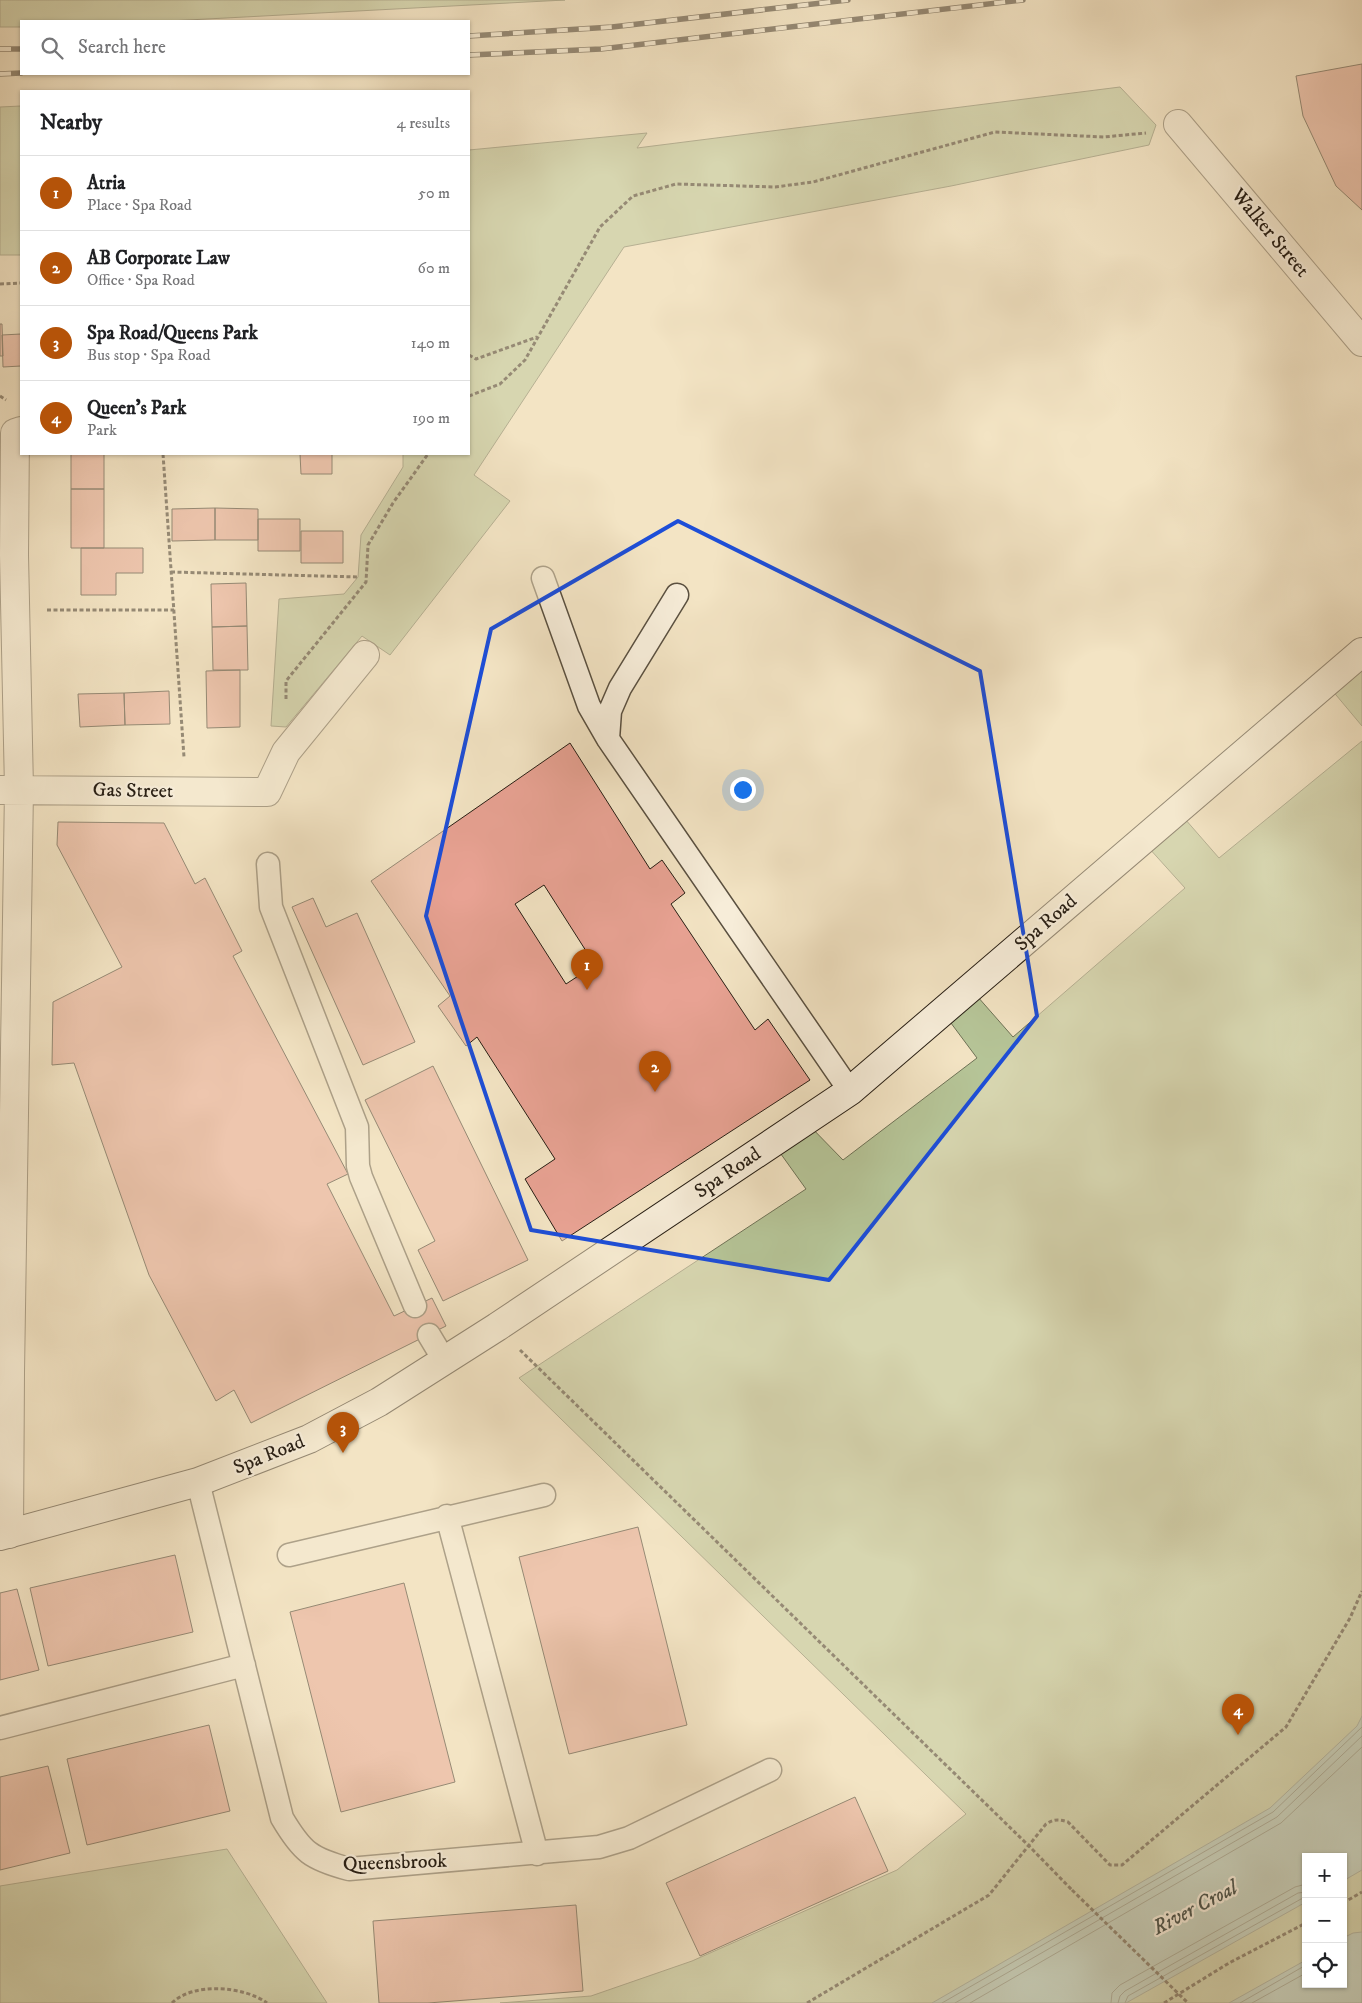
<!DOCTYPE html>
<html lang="en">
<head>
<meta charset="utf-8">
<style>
  body { margin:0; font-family:"IM FELL DW Pica",serif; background:#f2f2f2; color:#202124 }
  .controls { position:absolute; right:15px; bottom:15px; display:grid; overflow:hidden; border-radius:0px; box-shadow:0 1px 4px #0004 }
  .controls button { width:45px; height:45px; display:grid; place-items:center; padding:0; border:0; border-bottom:1px solid #e0e0e0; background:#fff; color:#202124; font:25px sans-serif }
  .you { position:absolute; left:742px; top:789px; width:18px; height:18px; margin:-12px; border:4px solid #fff; border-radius:50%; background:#1a73e8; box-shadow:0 0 0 8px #1a73e833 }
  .badge { display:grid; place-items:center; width:32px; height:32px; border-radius:50%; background:#b45309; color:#fff; font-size:16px; font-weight:700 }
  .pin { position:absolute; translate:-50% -41px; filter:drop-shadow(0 1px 2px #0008) }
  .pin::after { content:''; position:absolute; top:26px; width:18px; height:15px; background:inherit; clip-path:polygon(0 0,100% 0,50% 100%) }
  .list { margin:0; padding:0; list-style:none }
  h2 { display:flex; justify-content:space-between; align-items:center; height:65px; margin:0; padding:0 20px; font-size:21px }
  h2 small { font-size:16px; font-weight:400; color:#757577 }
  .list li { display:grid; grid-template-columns:32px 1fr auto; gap:15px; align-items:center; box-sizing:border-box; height:75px; padding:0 20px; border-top:1px solid #e0e0e0 }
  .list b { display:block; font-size:19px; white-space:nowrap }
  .list p { margin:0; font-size:16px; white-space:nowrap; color:#757577 }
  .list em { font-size:16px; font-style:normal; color:#757577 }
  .icon { flex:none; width:28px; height:28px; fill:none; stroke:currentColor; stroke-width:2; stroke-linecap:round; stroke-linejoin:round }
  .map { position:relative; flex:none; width:1362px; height:2003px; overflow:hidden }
  .search { position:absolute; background:#fff; box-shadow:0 1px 4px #0004; left:20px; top:20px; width:450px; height:55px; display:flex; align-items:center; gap:12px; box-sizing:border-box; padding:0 18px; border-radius:0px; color:#757577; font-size:19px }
  .panel { position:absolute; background:#fff; box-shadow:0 1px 4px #0004; left:20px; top:90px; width:450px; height:365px; border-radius:0px }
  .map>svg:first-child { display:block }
</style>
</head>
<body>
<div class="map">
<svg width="1362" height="2003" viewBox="0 0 1362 2003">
  <rect width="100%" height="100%" fill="#f3e4c4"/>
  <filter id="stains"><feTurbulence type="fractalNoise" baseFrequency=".004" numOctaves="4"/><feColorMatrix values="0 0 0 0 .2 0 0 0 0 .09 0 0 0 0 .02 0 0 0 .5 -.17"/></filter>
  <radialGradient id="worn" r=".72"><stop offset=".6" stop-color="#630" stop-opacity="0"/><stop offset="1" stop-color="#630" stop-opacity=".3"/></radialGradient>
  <path fill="#b6c598" stroke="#6e7256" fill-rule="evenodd" d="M0,0h565l-396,21h-148v6h-21z
    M1120,87l36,38 -7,20 -198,41 -327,61 -150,228 36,26 -120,154 -28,-19 -76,91 -15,-1 8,-127 65,-5 14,-17 3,-42 42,-68v-13h66v-304l178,-17 -10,15z
    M21,106v149h-21v-148z
    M1362,664v62l-36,-43z
    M1362,741v1262h-862l91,-7 101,-35 205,-91 69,-56 -447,-436 287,-189 -33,-46 32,-22 38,39 134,-102 -35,-47 28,-23 43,49 172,-149 -37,-41 37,-28 34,39zM1306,1857h37v127h-37z
    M227,1849l100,154h-327v-117z"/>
  <path fill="#9bbeb5" stroke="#6d7e75" d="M1362,1716v154l-19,11v-24h-37v45l-180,101h-194l338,-195 87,-82z
    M1362,1932v71h-133l77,-43v24h37v-46l10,-5z"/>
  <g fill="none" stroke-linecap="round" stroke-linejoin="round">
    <path stroke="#616e64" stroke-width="1" d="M942,2003l331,-191 89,-85
      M955,2003l322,-186 85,-81
      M970,2003l311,-180 81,-76
      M1111,2003l1,-10 8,-8 175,-98 11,-3
      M1118,2003l2,-7 5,-5 173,-98 8,-1
      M1125,2003l3,-7 173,-97 5,-1
      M1240,2003l66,-38
      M1252,2003l54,-30"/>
  </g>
  <path fill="#e8a293" stroke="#271e14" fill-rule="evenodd" d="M1362,64v146l-26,-24 -33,-70 -7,-40z
    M0,324h2l1,32h-3z
    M21,334v32l-18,1 -1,-32z
    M71,454h33v35h-33z
    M300,454h32v20h-31z
    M71,489h33v59h-33z
    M215,508l43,1v31h-43z
    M215,508v32l-43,1v-32z
    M258,519h42v32h-42z
    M301,531h42v32h-42z
    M81,548h62v25h-27v22h-35z
    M246,583l1,43 -35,1 -1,-43z
    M247,626l1,44h-35l-1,-43z
    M240,670v57l-33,1 -1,-57z
    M169,691l1,33 -45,1 -1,-32z
    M124,693l1,32 -45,2 -2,-33z
    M570,743l80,126 12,-9 23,33 -14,11 84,126 13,-11 42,61 -248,161 -37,-62 30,-20 -78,-122 -11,9 -28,-40 12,-10 -79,-115zM544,885l51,80 -29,19 -51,-80z
    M58,822l106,1 31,61 10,-6 37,73 -9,5 115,218 -21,10 67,132 38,-18 14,28 -195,97 -17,-33 -18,11 -67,-126 -75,-212 -22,2 1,-63 69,-35 -65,-122z
    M313,898l13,29 31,-14 58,129 -52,23 -71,-158z
    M433,1066l95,194 -85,41 -25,-51 17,-9 -70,-141z
    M638,1527l49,198 -118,29 -50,-197z
    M175,1555l18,77 -145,34 -18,-78z
    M404,1583l51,199 -114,30 -51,-200z
    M17,1589l22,81 -39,10v-87z
    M209,1725l21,86 -143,34 -20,-86z
    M48,1766l22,87 -70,17v-93z
    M855,1797l33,74 -188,85 -34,-73z
    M576,1905l7,86 -155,12h-49l-6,-82z"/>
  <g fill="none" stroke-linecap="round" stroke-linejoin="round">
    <g stroke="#5a5040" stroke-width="25">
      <path id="service" d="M543,578l46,128 19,33 242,352
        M608,739l2,-28 10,-23 57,-93
        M268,864l3,43 86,220 1,39 3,11 54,129
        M429,1335l15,25
        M198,1482l84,336c20,34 29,41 67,51l250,-22 30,-9 141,-68
        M447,1516l90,338
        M289,1555l255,-60
        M0,1728l244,-63"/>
    </g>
    <g stroke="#5a5040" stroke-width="30">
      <path id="minor" d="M1178,124l184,218
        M1,790l266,2 19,-40 79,-97
        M9,1534l1,-161 9,-584 -5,-234 1,-122 6,-2"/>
    </g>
    <g stroke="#271e14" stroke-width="30">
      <path id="secondary" d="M0,1536l198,-54 111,-43 70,-37 118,-75 353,-236 512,-439"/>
    </g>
    <path stroke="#271e14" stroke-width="3" stroke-dasharray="4 2.5" stroke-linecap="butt" d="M0,284l21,-1
      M469,355l7,4 61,-22
      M0,396l6,4
      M469,396l31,-12 25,-24 75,-133 33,-31 43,-12 99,3 38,-5 182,-50 109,5 42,-4
      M163,454l21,303
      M171,572l187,5
      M47,610h127
      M286,699v-18l80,-99 2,-37 25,-42 35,-49
      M520,1350l509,496 43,44
      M1343,1903l19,-11
      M172,2003c21,-21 72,-17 95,0
      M807,2003l182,-108 57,-71c8,-5 13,-5 22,-2l42,43h12l164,-138 64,-109 12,-27
      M1164,2003l65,-40 77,-40"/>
    <use href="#service" stroke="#f7edd9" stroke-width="22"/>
    <use href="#minor" stroke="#f7edd9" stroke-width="28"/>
    <use href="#secondary" stroke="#f7edd9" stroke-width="28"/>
    <g stroke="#271e14" stroke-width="5.5">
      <path id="rail" d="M469,36l143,-9 236,-27
        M0,49h21
        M469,55l132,-6 422,-49
        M0,74l21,-1"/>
    </g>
    <use href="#rail" stroke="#f7edd9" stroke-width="4" stroke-dasharray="11" stroke-linecap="butt"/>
    <path stroke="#271e14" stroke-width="3" stroke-dasharray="4 2.5" stroke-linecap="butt" d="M1072,1890l116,113"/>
  </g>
  <path d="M0 0H1362V2003H0ZM678,521l302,150 57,345 -208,264 -298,-50 -105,-314 65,-287z" fill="#f3e4c4" fill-opacity=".55" fill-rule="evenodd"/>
  <path fill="none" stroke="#1d4ed8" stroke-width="4" stroke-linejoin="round" d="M678,521l302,150 57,345 -208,264 -298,-50 -105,-314 65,-287z"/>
  <g text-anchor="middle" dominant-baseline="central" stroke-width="4.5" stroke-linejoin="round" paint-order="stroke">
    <g font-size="20" fill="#271e14" stroke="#f7edd9">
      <text transform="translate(1270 233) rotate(50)">Walker Street</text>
      <text transform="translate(133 791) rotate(1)">Gas Street</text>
      <text transform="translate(1046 923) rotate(-41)">Spa Road</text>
      <text transform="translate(728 1173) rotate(-34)">Spa Road</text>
      <text transform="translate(269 1455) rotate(-22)">Spa Road</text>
      <text transform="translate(395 1863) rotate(-2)">Queensbrook</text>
    </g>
    <g font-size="21" font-style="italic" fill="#50564c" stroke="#f7edd9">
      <text transform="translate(1195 1908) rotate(-28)">River Croal</text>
    </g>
  </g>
  <rect width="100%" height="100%" filter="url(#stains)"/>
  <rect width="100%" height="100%" fill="url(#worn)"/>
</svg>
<div class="controls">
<button>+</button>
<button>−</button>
<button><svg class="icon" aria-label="locate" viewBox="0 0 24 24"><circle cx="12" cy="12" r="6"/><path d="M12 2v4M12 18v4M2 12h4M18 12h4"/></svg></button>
</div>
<div class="you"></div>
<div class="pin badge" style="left:587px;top:990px">1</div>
<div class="pin badge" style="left:655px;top:1092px">2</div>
<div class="pin badge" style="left:343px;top:1453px">3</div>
<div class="pin badge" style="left:1238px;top:1735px">4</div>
<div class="search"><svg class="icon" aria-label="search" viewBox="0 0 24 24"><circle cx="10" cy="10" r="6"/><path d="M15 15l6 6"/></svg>Search here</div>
<section class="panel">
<h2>Nearby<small>4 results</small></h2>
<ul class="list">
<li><span class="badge">1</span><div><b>Atria</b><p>Place · Spa Road</p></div><em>50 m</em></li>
<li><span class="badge">2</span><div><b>AB Corporate Law</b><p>Office · Spa Road</p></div><em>60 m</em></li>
<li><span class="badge">3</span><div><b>Spa Road/Queens Park</b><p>Bus stop · Spa Road</p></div><em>140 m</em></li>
<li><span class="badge">4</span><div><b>Queen's Park</b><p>Park</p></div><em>190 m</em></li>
</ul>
</section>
</div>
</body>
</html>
